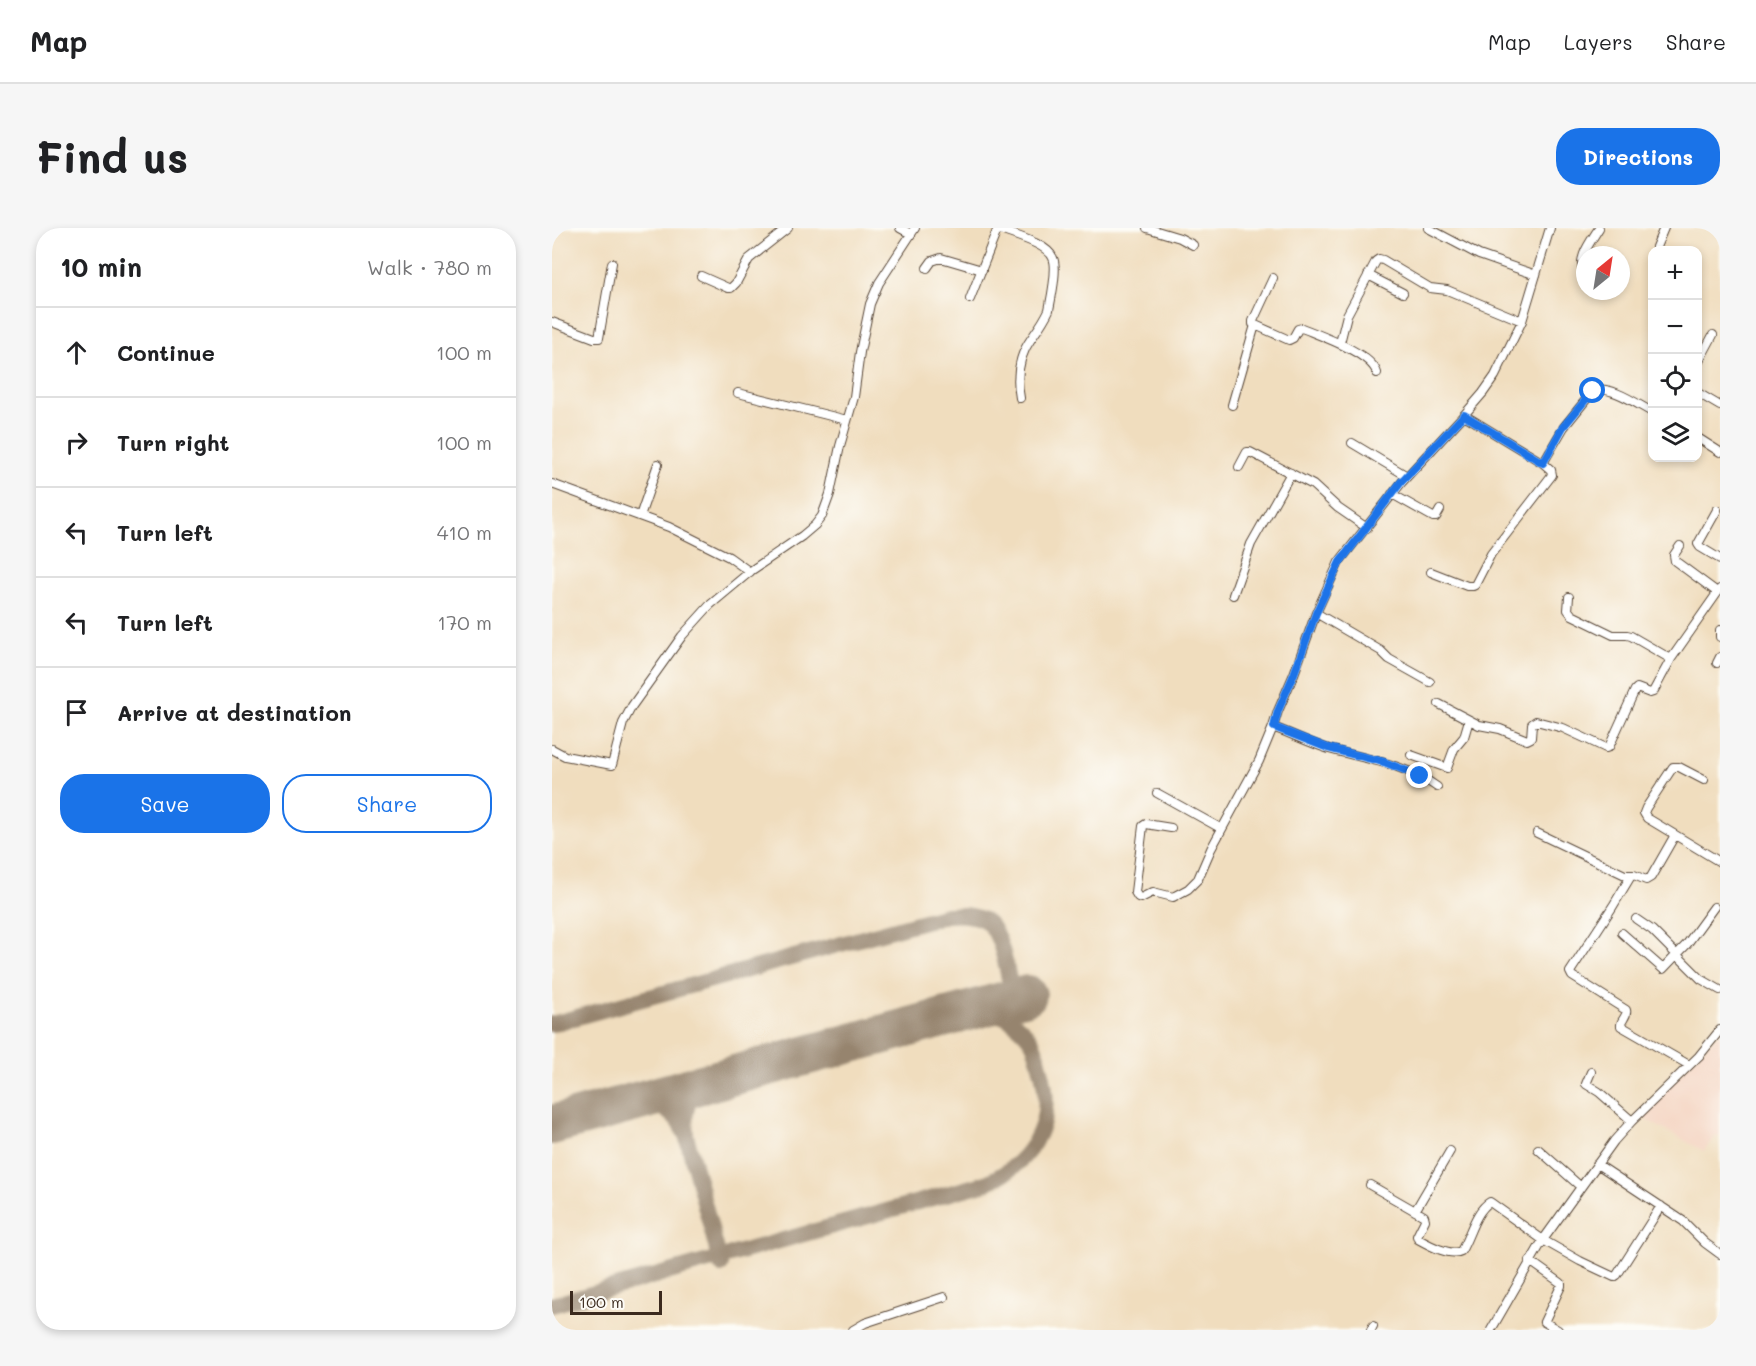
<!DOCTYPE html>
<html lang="en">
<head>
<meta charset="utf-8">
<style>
  body { margin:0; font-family:Mali,sans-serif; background:#f6f6f6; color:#202124 }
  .controls { position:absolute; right:18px; top:18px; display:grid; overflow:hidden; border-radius:12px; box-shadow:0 3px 9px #0003 }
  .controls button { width:54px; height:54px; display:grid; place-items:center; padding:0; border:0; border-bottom:2px solid #e0e0e0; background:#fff; color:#202124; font:30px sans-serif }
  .compass { position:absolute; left:1024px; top:18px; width:54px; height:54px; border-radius:50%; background:#fff; box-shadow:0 3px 9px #0003; rotate:30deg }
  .scale { position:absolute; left:18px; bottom:15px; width:92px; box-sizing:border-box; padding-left:6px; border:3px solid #3b2a1e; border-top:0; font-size:16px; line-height:21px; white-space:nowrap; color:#3b2a1e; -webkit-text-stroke:4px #fdfcf7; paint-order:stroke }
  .stop { position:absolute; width:18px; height:18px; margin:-14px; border:4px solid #1a73e8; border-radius:50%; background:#fff }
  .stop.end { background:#1a73e8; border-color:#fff; box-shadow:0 2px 6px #0008 }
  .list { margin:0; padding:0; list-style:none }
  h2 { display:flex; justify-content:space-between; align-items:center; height:78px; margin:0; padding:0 24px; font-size:26px }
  h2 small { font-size:20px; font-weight:400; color:#757577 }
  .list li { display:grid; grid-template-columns:39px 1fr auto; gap:18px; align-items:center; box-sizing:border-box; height:90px; padding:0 24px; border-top:2px solid #e0e0e0 }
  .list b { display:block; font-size:22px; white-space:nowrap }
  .list em { font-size:20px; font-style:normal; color:#757577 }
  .actions { display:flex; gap:12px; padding:18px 24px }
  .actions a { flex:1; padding:14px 0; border:2px solid #1a73e8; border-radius:24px; text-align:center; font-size:21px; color:#1a73e8 }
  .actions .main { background:#1a73e8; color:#fff }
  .icon { flex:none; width:33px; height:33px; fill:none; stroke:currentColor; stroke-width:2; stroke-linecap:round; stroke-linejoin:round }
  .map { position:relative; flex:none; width:1168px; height:1102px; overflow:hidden; border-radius:24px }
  header { display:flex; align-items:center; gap:36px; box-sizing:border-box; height:84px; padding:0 30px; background:#fff; border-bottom:2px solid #e0e0e0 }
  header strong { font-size:28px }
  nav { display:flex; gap:33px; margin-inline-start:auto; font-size:21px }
  .intro { display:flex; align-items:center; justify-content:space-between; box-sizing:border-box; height:144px; padding:0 36px }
  h1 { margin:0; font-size:42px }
  .button { padding:15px 27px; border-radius:24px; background:#1a73e8; color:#fff; font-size:21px; font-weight:700 }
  main { display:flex; gap:36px; padding:0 36px }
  aside { flex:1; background:#fff; border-radius:24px; box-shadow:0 3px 9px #0003 }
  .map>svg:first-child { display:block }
</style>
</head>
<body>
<header>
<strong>Map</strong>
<nav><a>Map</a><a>Layers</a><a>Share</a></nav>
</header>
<div class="intro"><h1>Find us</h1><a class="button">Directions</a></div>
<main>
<aside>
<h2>10 min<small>Walk · 780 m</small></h2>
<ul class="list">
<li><svg class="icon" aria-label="ahead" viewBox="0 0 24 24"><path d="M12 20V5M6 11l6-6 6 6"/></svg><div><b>Continue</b></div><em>100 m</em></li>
<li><svg class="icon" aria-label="right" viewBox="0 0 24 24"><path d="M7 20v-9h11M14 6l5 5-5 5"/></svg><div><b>Turn right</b></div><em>100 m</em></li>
<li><svg class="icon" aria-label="left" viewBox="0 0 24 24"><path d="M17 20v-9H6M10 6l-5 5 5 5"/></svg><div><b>Turn left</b></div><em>410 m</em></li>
<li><svg class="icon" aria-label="left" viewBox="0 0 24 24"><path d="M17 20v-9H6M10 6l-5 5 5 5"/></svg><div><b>Turn left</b></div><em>170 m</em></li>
<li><svg class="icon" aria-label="arrive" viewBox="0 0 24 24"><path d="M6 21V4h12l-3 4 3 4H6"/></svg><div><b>Arrive at destination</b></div></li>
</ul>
<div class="actions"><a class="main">Save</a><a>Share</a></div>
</aside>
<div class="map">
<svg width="1168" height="1102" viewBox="0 0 1168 1102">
  <rect width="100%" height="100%" fill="#fdfcf7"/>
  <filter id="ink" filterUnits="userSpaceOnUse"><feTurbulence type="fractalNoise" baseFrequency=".0167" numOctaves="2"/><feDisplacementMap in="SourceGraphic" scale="12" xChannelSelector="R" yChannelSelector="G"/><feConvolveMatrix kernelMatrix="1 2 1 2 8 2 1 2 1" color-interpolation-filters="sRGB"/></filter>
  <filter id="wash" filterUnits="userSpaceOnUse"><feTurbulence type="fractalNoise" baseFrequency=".008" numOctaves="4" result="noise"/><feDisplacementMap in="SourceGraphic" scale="24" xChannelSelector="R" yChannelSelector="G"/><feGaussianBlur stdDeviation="1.35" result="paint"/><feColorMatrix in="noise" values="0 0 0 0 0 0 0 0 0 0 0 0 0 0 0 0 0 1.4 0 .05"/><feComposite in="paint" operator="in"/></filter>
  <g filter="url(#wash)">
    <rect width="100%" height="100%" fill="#f0ddbe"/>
    <path fill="#f4d3c0" d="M1168,804v104l-6,1 -10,14 -65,-35z"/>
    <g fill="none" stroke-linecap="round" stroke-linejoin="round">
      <path stroke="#96846e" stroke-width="16" d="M0,796l394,-109c14,-1 30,-1 41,7 16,13 21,56 26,76
        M100,869l25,23 9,15 35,130
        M134,906c-2,-22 0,-36 18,-51
        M0,1077l434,-122c24,-11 42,-25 53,-50 10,-22 8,-44 1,-67 -2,-9 -4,-19 -9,-26 -12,-17 -35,-31 -55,-32"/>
      <path stroke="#96846e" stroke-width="40" d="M0,897l475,-130"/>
    </g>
  </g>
  <g filter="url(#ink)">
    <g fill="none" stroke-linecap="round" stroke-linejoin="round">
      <g stroke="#564536" stroke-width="10">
        <path id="minor" d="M348,0l11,6
          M595,0l33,10 13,7
          M876,0l51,27 57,20
          M446,1c14,6 49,14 55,29 5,10 -2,41 -4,52 -5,11 -11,19 -18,29 -12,17 -15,38 -11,59
          M1104,19l8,-19
          M375,40l5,-7 9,-3 41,12
          M1033,45c-10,-13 7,-33 14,-45
          M816,47l35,18
          M149,48l27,12h3l5,-5 13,-24 39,-31
          M721,50l-20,43v3l36,16 4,-2 5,-9 4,-1c19,8 69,25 75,45
          M418,71l28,-71
          M0,94l42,16h5l13,-75
          M788,115l7,-28 29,-54 3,-2 4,1 47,28 17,2 75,31
          M1146,135l15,-28
          M186,165l109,27
          M1146,165l22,13
          M680,177l23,-80
          M1146,210l22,14
          M800,215l55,33
          M991,235l21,-36 29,-36c16,-7 44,13 59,21
          M687,239l8,-15h3l63,33 25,23 29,20
          M0,256l117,43 60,30 21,15
          M840,266l41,23h3l4,-7
          M1165,282l-19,34 2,3 20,12
          M88,288l18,-52
          M1128,318l-6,9 1,6 42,31
          M879,344l36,14h6l2,-1 16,-31 61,-79 -1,-5 -8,-7 -79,-48
          M681,367l18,-51 40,-71
          M1017,369l-1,13 4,5 41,20h14l4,1 40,23
          M764,385l65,38 8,8 41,23
          M1168,402v7
          M1165,435l3,-6
          M887,476l40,21 21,4 27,11 4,-2 1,-14 4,-3 27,7 43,20 3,-1 26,-57 2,-2 13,5 3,-1 18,-33 49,-70
          M721,499c19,7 37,16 56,22 37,10 77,15 108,38
          M0,521l13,7 47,9 11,-42 9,-17 50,-70 28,-31 42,-35 50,-34 13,-11 7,-9 8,-22 10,-48 14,-49 6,-45 10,-48 9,-21 36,-55
          M859,527l36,13 7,-19 10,-12 5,-17
          M1152,552l-25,-13h-6l-27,41 -2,5 3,5 73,44
          M605,565l65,36
          M619,600l-25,-4 -3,2 -8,66 3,5 3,1 12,-6 20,5 15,-8 10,-10 13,-30 48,-88 14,-34 5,-16 16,-37 22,-61 23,-51 63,-80 62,-67 19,-22 12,-17 27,-55 28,-93
          M985,605l88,42h9l12,5 5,-3 24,-42
          M1079,648l-18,30 -43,66 2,4 54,34c2,7 -6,10 -5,16l68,39
          M1084,691l16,11 49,49 19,11
          M1070,705l41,36 24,-25 27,-37
          M1039,844l-5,12 13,8 33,29
          M986,921l43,38
          M1045,936l86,57 22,22 15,11
          M818,957l54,31 1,4 -8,16 1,3c11,6 32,18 43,12 9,-15 14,-40 29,-49l53,38 37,21 34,16 3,-2 44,-69
          M863,983l35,-60
          M978,1033l31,22v3l-17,36 14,8
          M301,1102l12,-7 79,-26
          M819,1102l2,-4
          M939,1102l52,-90 71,-99 17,-19 68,-66 21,-26"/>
      </g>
      <use href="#minor" stroke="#fff" stroke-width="8"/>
    </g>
  </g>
  <g fill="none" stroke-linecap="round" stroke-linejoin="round" filter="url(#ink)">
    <path stroke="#1a73e8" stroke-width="8" d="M868,548l-36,-14 -56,-14 -54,-21 4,-16 16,-37 22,-61 24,-51 61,-80 63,-67 79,48 20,-36 30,-36"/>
  </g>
</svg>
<div class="controls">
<button>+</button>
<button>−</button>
<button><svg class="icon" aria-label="locate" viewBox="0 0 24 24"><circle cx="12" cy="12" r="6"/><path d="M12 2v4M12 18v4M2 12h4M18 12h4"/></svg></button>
<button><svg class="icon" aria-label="layers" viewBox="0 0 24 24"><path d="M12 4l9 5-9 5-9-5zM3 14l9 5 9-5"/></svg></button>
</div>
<svg class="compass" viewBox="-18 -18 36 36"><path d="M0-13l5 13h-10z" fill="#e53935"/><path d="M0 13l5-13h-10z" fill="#757577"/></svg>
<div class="scale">100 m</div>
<div class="stop" style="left:1041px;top:163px"></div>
<div class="stop end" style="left:868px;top:548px"></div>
</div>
</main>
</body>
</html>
